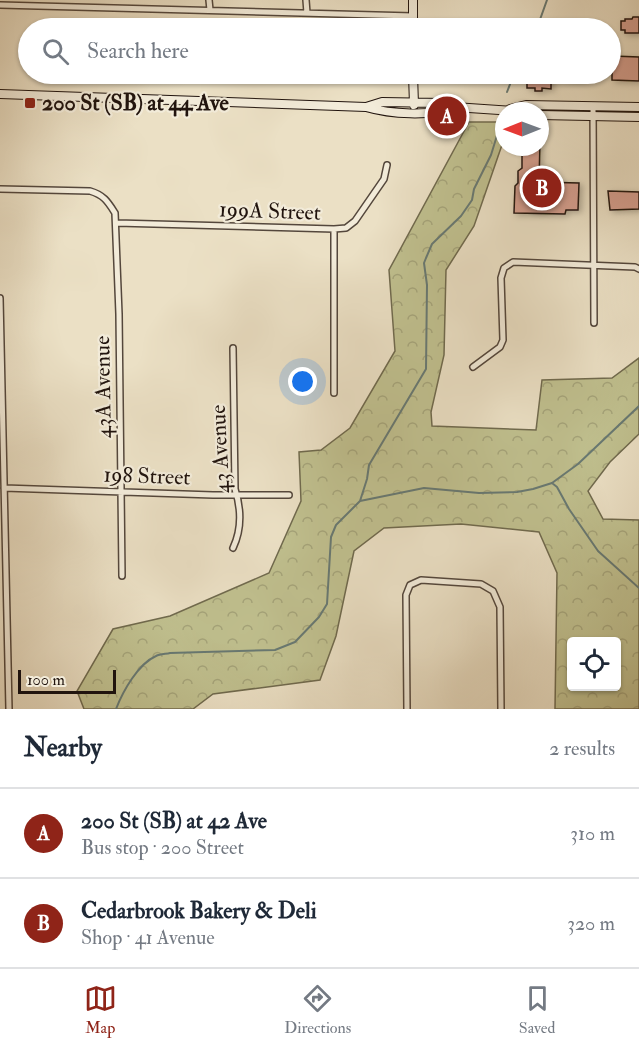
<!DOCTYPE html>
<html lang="en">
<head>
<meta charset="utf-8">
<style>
  body { margin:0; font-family:"IM FELL Double Pica",serif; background:#f6f6f7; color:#1f2937 }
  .controls { position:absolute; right:18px; bottom:18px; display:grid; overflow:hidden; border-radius:6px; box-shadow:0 2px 4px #0004 }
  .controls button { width:54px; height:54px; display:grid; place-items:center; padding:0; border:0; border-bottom:2px solid #e0e1e3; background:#fff; color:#1f2937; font:30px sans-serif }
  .compass { position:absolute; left:495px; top:102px; width:54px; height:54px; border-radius:50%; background:#fff; box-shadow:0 2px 4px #0004; rotate:269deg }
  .scale { position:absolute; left:18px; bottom:15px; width:98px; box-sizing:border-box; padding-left:6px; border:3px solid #21140e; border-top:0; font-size:16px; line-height:21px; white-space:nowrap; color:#21140e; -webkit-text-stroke:4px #f2ebd9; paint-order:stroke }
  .you { position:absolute; left:303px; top:382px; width:21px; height:21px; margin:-15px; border:4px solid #fff; border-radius:50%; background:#1a73e8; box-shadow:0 0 0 9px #1a73e833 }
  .badge { display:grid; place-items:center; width:39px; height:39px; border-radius:50%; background:#8f2418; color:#fff; font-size:20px; font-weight:700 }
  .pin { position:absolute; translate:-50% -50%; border:3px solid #fff; box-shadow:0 2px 6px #0006 }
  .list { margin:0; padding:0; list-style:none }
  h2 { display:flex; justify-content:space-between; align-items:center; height:78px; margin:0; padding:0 24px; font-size:26px }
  h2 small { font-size:20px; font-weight:400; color:#747a83 }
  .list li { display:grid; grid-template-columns:39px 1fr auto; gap:18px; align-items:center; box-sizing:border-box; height:90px; padding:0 24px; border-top:2px solid #e0e1e3 }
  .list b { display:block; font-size:22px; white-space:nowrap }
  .list p { margin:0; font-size:20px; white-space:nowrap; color:#747a83 }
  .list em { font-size:20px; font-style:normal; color:#747a83 }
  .icon { flex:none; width:33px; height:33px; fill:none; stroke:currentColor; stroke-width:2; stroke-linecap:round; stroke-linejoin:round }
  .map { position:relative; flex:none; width:639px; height:709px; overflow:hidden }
  .search { position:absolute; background:#fff; box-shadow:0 2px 4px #0004; left:18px; right:18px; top:18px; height:66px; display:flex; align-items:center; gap:15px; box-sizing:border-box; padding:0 21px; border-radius:33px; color:#747a83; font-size:22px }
  .sheet { height:258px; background:#fff }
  nav { display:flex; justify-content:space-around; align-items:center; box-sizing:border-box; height:84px; border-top:2px solid #e0e1e3; background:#fff; font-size:16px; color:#747a83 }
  nav a { display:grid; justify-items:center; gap:3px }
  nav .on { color:#8f2418 }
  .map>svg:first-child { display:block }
</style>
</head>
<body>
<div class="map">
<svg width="639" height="709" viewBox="0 0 639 709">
  <defs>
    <pattern id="forest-crowns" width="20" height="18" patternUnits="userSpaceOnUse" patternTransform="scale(1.5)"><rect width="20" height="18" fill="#c0c08f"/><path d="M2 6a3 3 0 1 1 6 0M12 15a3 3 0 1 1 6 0" fill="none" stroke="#a5a47a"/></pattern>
    <filter id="shadow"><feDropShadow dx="3" dy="2" stdDeviation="3" flood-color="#0004"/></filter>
  </defs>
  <rect width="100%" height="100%" fill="#ebe0c5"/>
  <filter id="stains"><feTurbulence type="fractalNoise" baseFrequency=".00333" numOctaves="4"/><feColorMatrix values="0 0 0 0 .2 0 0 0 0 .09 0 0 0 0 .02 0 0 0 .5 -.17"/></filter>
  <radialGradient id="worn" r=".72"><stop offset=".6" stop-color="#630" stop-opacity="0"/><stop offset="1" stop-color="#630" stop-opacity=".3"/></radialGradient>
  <path fill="url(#forest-crowns)" stroke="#706a4e" stroke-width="1.5" fill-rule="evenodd" d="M469,122h35v17l-30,87 -28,44 -2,85 -13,57 1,14 104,4 6,-50 70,-2 27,-20v76l-29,28 -22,29 15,28 36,1v189h-84l2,-136 -18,-41 -78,-8 -77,4 -30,23 -18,85 -16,44 -107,14 -20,15h-109l-7,-18 36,-62 57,-13 99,-43 32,-72 -2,-49 22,-2 29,-22 45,-77 -6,-81zM572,642h44v44h-44z"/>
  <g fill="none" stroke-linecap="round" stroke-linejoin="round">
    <path stroke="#687973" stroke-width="2" d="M537,28l10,-28
      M507,92l7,-18
      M552,483l5,4 12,22 29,42 41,37
      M360,501l7,-22 2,-14 57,-96 1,-84 -3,-22 2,-5 6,-14 29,-28 11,-16 2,-11 17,-34 8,-26
      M116,709c7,-18 22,-45 40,-53 4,-2 10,-2 14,-3l105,-3 20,-8 24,-25 8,-13 4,-67 5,-12 24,-24 64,-13 55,5 38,-1 16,-3 19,-6 26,-19 61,-58"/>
  </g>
  <path fill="#d59e8e" stroke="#21140e" stroke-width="1.5" filter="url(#shadow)" d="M633,17h6v16h-14v-3h-4v-9h4v-2h7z
    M612,56l27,1v24l-27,-1z
    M567,74h17v5h-17z
    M551,75v14l-9,-1v3h-7v-3h-8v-9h7v-2z
    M540,141l-1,41 40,1 -1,27h-12l-1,4 -51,-1 1,-27 3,-3v-12l4,-3v-12l3,-2v-7h15z
    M608,191l31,1v17l-29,1z"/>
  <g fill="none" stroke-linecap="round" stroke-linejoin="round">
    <g stroke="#54473c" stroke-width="8">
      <path id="street" d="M209,0l1,10
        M306,0l1,13
        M0,5l413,11
        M593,106l1,217
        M0,189l90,2c14,4 18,11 25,22l4,101 3,262
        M117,223l217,6 12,-1 9,-7 29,-42 3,-14
        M0,298l9,411
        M233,348l2,141c6,19 7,40 -2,59
        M473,367l27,-20 3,-7 -2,-62 3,-10 9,-6 122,5 4,2
        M334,393v-164
        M4,488l209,7h76
        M407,709l-1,-114 4,-10 11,-5 60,4 12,7 7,16 1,102"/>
    </g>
    <g stroke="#21140e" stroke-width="10">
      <path id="secondary" d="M413,0v28
        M413,74l1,31
        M0,94l366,13c24,7 65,10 88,0
        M366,107l16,-5 60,1 12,4 61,4
        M510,109l16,-4 113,2
        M540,115l99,2"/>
    </g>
    <use href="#street" stroke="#f2ebd9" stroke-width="5"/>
    <use href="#secondary" stroke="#f2ebd9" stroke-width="8"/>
  </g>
  <rect fill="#8f2418" stroke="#f2ebd9" stroke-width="2" x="24" y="97" width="12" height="12" rx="3"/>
  <g text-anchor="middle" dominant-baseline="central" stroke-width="4.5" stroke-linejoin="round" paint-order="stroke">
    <g font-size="22" font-weight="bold" fill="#21140e" stroke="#f2ebd9" text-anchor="start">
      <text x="42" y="103">200 St (SB) at 44 Ave</text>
    </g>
    <g font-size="22" fill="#21140e" stroke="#f2ebd9">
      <text transform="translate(270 211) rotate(2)">199A Street</text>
      <text transform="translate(103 387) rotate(-91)">43A Avenue</text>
      <text transform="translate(220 449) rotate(-93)">43 Avenue</text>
      <text transform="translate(147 476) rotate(2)">198 Street</text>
    </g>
  </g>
  <rect width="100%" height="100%" filter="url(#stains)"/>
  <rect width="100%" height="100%" fill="url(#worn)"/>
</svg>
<div class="controls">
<button><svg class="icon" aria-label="locate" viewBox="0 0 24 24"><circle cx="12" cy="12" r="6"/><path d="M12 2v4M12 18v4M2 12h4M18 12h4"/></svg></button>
</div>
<svg class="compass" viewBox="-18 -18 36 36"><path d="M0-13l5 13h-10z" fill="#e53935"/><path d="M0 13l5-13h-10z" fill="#747a83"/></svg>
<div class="scale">100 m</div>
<div class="you"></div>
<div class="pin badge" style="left:447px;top:116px">A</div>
<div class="pin badge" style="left:542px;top:188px">B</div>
<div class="search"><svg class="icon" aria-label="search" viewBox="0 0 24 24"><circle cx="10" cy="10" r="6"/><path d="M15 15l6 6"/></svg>Search here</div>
</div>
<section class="sheet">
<h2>Nearby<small>2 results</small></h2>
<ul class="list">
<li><span class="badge">A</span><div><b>200 St (SB) at 42 Ave</b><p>Bus stop · 200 Street</p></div><em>310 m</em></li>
<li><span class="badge">B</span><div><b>Cedarbrook Bakery &amp; Deli</b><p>Shop · 41 Avenue</p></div><em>320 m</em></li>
</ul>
</section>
<nav>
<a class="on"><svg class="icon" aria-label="map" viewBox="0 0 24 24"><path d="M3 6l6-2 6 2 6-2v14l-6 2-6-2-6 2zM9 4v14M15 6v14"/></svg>Map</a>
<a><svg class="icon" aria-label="directions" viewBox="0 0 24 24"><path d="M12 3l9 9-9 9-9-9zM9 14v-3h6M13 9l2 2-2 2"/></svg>Directions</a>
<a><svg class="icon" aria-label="saved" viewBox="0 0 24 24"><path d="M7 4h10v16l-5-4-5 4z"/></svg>Saved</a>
</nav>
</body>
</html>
